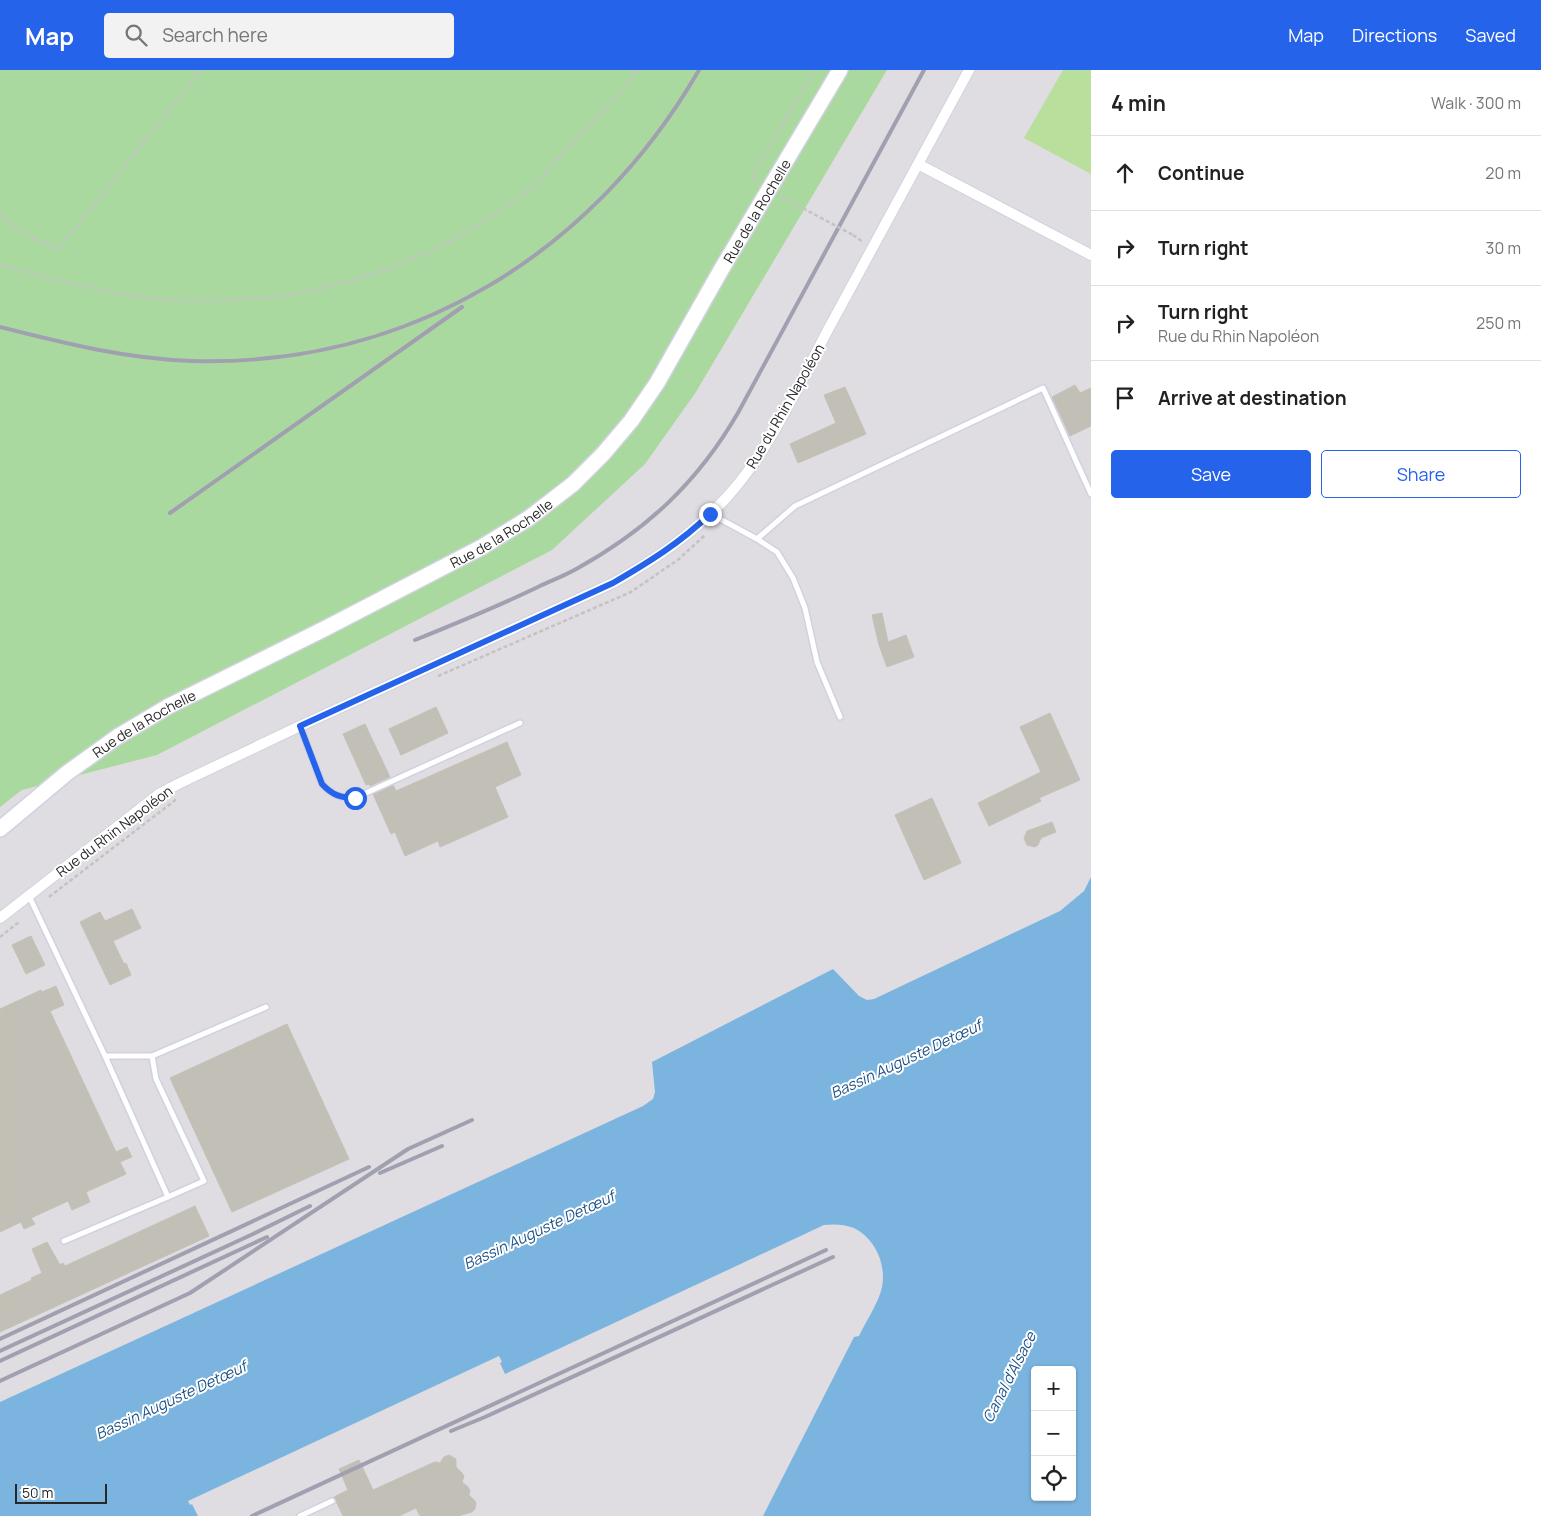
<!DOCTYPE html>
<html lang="en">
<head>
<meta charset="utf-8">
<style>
  body { margin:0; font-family:Manrope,sans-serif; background:#f2f2f2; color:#222 }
  .controls { position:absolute; right:15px; bottom:15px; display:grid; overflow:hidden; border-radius:5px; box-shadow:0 1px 4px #0004 }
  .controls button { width:45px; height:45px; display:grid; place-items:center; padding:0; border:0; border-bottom:1px solid #e0e0e0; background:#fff; color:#222; font:25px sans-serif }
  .scale { position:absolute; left:15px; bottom:12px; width:92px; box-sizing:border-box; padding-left:5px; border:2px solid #282828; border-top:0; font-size:14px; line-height:18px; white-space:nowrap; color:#282828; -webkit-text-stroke:4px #fff; paint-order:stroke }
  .stop { position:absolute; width:15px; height:15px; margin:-11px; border:4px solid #2563eb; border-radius:50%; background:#fff }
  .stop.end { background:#2563eb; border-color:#fff; box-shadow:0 1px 5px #0008 }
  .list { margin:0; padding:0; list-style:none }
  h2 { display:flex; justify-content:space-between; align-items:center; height:65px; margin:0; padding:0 20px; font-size:21px }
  h2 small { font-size:16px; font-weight:400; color:#767676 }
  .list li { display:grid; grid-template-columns:32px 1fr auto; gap:15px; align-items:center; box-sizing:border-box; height:75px; padding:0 20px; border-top:1px solid #e0e0e0 }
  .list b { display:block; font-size:19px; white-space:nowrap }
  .list p { margin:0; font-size:16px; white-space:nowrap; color:#767676 }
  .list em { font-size:16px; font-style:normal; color:#767676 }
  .actions { display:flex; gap:10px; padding:15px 20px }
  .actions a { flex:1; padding:11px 0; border:1px solid #2563eb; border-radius:5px; text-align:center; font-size:18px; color:#2563eb }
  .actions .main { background:#2563eb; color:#fff }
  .icon { flex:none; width:28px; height:28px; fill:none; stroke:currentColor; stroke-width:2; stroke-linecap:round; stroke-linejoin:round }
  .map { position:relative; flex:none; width:1091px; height:1446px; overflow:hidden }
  header { display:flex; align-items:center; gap:30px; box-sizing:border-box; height:70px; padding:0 25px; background:#2563eb; color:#fff }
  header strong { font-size:24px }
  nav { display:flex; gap:28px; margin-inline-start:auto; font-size:18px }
  .search { width:350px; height:45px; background:#f2f2f2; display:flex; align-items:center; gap:12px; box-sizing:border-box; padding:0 18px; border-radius:5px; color:#767676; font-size:19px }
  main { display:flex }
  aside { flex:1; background:#fff }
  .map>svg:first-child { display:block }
</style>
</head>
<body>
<header>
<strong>Map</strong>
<div class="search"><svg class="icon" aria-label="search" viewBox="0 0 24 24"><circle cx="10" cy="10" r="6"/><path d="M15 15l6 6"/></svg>Search here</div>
<nav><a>Map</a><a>Directions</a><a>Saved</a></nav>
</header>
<main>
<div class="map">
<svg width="1091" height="1446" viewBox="0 0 1091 1446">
  <rect width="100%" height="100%" fill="#e9e5dc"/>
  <path fill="#dfdce2" d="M887,0h204v1031l-213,415h-878v-709l22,-17 135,-35 539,-363z"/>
  <path fill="#aad99f" d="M0,0h887l-191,322 -51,72 -93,86 -395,205 -135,35 -22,17z"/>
  <path fill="#b8df9c" d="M1063,0h28v104l-67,-36z"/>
  <path fill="#7bb5df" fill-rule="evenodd" d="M1091,807v639h-328l91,-179 5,-1c6,-13 18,-31 22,-45 7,-24 -5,-52 -27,-63 -10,-4 -20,-4 -30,-3l-319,149 -5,-11 2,-1 -3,-6 -311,145 2,4 2,-1 6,12h-198v-114l643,-296 10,-7 2,-7 -3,-30 181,-93 26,27 8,4 7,-1 186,-88 24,-20zM1035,1300h37v127h-37z"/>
  <path fill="#c2bfb7" stroke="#c4c1b6" d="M1075,315l5,8 11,-5v38l-21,10 -18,-39z
    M845,317l21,47 -68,29 -8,-19 46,-21 -12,-28z
    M882,543l6,29 18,-7 8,22 -27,10 -8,-22 -7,-30z
    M436,637l12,26 -47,22 -12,-26z
    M1050,643l30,67 -41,18 2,3 -52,25 -11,-23 63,-31 -21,-45z
    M365,654l25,53 -20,9 -1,-2 -3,1 -23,-51z
    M507,672l14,33 -26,12 13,30 -68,30 -2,-6 -33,15 -10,-24 -4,2 -18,-40 20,-9 3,6z
    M932,728l29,65 -37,17 -29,-65z
    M1052,752l4,10 -15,6 -3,7 -3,2 -8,-2 -3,-7 3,-7z
    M132,839l9,19 -28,13 11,23 2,-1 5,12 -21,10 -30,-63 20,-10 5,9z
    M31,866l14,29 -19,9 -14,-29z
    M56,916l8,19 -14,6 66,141 11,-5 5,10 -12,5 6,12 -40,18 4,10 -18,8 -4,-9 -37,17 4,6 -11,5 -3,-7 -21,10v-223l41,-19 1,2z
    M287,954l62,135 -117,53 -62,-134z
    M195,1136l14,30 -209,96v-37l32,-15 -1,-2 11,-5 -10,-24 15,-7 13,23 3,-2 2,3z
    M449,1385l7,4v8l6,6 2,3 -2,6 6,5 2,4 -1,4 6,6 1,3 -1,5 -3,3 -11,3v1h-41l-4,-8 -17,8h-56l-9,-19 14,-7 -9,-21 20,-9 14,30 55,-25 7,-3 5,1 4,-6z"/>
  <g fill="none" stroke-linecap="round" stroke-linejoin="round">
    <g stroke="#d1d2e0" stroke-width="8">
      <path id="service" d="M711,444l46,25 20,13 16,26 12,30 12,54 23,55
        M757,469l38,-33 248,-118 48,106
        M300,656l22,58c10,11 19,14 33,14l165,-75
        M29,826l76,160 63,141 -104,44
        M105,986h47l114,-49
        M152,986l4,23 48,102 -36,16
        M300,1446l32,-15"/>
    </g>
    <g stroke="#d1d2e0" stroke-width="12">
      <path id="minor" d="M918,94l173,91
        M0,848l159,-124 19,-10 122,-58 313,-143c43,-24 81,-50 114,-86 43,-47 73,-115 103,-171 46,-86 93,-171 139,-256"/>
    </g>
    <g stroke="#d1d2e0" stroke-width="18">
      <g id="secondary">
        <path id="s1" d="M0,759l67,-56 50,-36 52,-31 157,-78 156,-81 47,-29 44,-34 30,-30 28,-33 26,-38 64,-113 119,-200"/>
      </g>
    </g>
    <path stroke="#c3c3c3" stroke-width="2.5" stroke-dasharray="4 2.5" stroke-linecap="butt" d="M758,113l-4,-4v-6l60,-103
      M0,145c18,14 37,28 59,34l142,-179
      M853,165l10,7
      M0,195c59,15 120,33 181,35 127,6 249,-32 349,-111 11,-9 21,-22 31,-33 21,-23 42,-46 64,-69l13,-17
      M438,606l193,-84 48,-33 26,-24
      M49,827l129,-99
      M0,867l19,-15"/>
    <use href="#service" stroke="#fff" stroke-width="5"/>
    <use href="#minor" stroke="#fff" stroke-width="10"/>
    <use href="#secondary" stroke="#fff" stroke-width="15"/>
    <path stroke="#a0a0b0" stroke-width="4" d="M0,257c63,16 127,32 192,34 216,6 400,-106 507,-291
      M170,443l292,-206
      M415,570c42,-17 84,-34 125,-54 13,-6 26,-11 38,-18 70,-39 121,-87 161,-157l185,-341
      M380,1103l62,-27
      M0,1269l369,-172
      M0,1281l253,-117 57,-28
      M0,1291l267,-124
      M0,1311l190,-88 218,-144 64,-29
      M451,1361l34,-14 348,-160
      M252,1446l574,-266"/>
    <path stroke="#c3c3c3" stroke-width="2.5" stroke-dasharray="4 2.5" stroke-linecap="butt" d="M780,126l73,39"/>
  </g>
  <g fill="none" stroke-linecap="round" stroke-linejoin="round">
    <path stroke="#2563eb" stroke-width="6" d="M355,728c-14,0 -23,-3 -33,-14l-22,-58 313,-143c36,-21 67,-40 97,-69"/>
  </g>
  <g text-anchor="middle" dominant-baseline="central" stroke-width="4" stroke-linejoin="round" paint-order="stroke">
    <g font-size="14" fill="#282828" stroke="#fff">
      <text stroke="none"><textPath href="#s1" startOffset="1002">Rue de la Rochelle</textPath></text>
      <text transform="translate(785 336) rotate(-60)">Rue du Rhin Napoléon</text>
      <text stroke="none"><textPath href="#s1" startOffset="584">Rue de la Rochelle</textPath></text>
      <text stroke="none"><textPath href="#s1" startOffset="179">Rue de la Rochelle</textPath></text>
      <text transform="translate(114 761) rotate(-37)">Rue du Rhin Napoléon</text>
    </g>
    <g font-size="15" font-style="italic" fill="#1d5287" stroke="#fff">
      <text transform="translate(906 989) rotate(-25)">Bassin Auguste Detœuf</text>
      <text transform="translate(539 1160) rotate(-25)">Bassin Auguste Detœuf</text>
      <text transform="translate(1009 1307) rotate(-63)">Canal d'Alsace</text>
      <text transform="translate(171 1330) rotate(-25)">Bassin Auguste Detœuf</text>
    </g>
  </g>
</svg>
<div class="controls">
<button>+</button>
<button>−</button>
<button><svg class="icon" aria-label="locate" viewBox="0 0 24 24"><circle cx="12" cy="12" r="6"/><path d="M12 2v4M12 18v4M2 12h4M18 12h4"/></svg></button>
</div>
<div class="scale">50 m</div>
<div class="stop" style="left:355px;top:728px"></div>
<div class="stop end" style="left:710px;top:444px"></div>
</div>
<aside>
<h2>4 min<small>Walk · 300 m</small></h2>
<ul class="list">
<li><svg class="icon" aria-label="ahead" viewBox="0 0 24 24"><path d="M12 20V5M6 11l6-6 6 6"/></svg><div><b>Continue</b></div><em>20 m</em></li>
<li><svg class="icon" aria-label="right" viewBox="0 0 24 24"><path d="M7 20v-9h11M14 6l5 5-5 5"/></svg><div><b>Turn right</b></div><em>30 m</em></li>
<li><svg class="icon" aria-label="right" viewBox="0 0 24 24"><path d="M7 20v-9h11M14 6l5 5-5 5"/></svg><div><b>Turn right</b><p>Rue du Rhin Napoléon</p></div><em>250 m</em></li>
<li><svg class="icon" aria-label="arrive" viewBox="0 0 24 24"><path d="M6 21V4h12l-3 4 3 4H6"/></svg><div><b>Arrive at destination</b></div></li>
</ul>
<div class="actions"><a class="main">Save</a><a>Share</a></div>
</aside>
</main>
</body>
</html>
